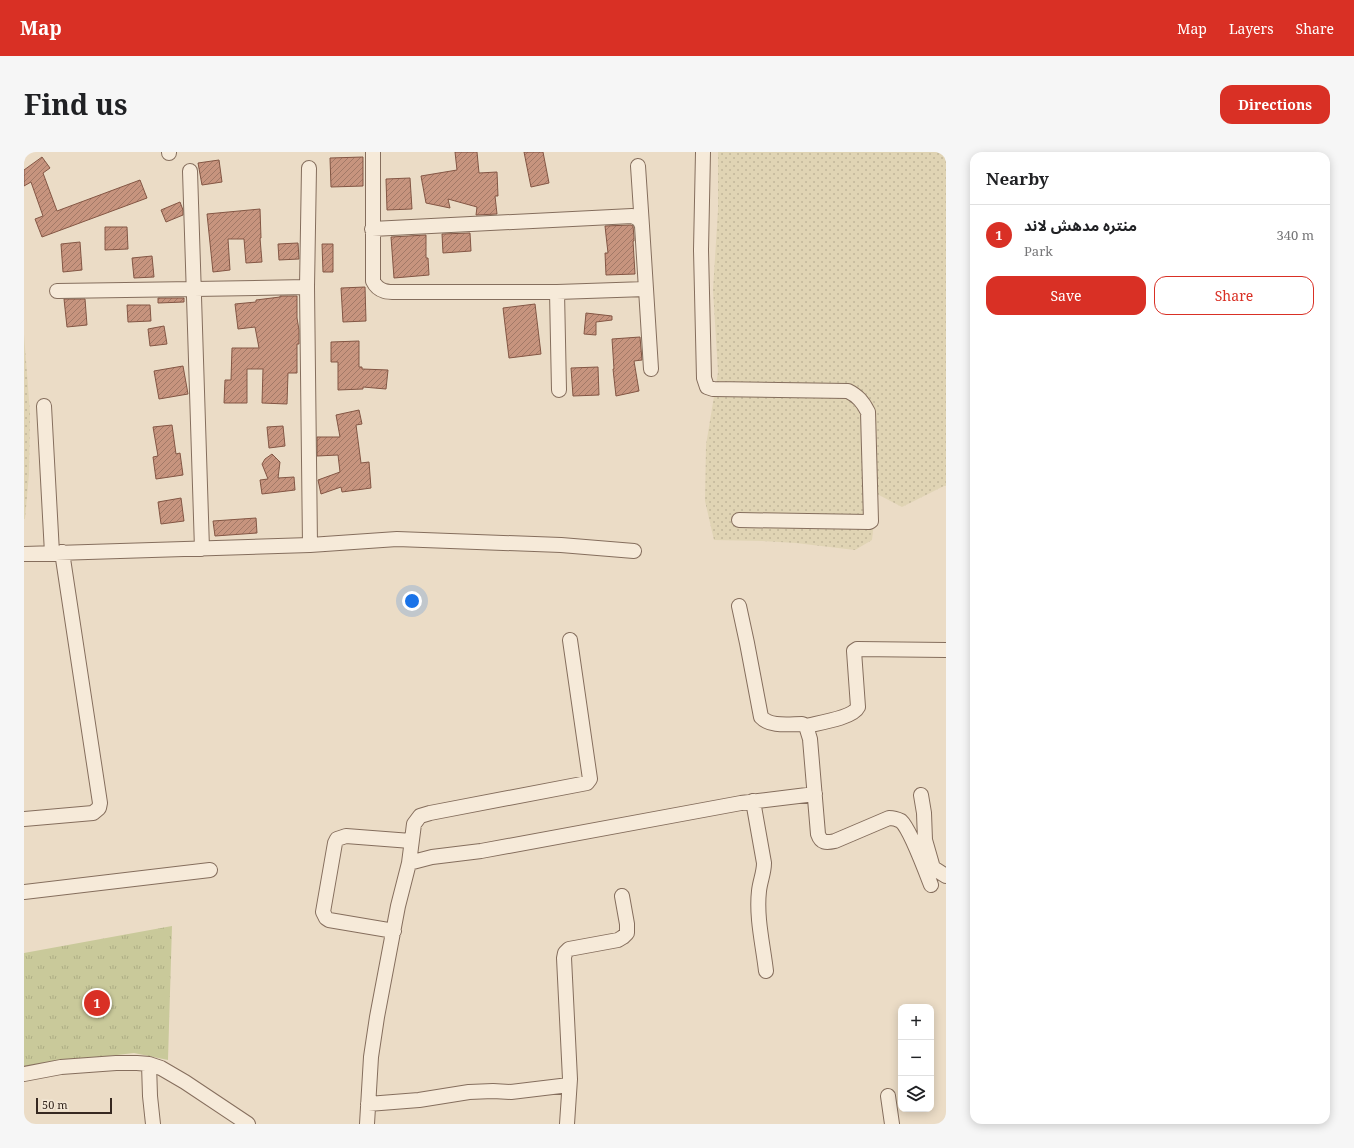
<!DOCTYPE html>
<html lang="en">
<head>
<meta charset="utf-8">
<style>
  body { margin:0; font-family:"Noto Serif","Noto Sans Arabic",serif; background:#f6f6f6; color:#202124 }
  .controls { position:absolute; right:12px; bottom:12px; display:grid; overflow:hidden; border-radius:8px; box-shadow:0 2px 10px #0003 }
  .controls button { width:36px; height:36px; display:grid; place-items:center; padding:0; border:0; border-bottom:1px solid #e0e0e0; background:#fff; color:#202124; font:20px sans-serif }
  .scale { position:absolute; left:12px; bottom:10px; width:76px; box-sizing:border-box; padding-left:4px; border:2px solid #362820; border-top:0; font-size:11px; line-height:14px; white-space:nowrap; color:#362820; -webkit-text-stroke:3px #f3e7d5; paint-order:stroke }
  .you { position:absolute; left:388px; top:449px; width:14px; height:14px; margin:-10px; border:3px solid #fff; border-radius:50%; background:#1a73e8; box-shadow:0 0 0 6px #1a73e833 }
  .badge { display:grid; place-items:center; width:26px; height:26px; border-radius:50%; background:#d93025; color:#fff; font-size:13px; font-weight:700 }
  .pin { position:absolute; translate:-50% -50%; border:2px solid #fff; box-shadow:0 1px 4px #0006 }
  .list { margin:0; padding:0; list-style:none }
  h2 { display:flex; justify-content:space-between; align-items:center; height:52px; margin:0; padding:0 16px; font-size:17px }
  h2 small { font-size:13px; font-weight:400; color:#757577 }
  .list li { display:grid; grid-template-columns:26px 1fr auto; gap:12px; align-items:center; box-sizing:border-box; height:60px; padding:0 16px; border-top:1px solid #e0e0e0 }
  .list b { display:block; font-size:15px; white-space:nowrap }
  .list p { margin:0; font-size:13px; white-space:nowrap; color:#757577 }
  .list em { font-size:13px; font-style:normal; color:#757577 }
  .actions { display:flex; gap:8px; padding:12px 16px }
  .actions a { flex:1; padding:9px 0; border:1px solid #d93025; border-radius:12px; text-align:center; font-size:14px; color:#d93025 }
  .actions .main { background:#d93025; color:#fff }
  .icon { flex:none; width:22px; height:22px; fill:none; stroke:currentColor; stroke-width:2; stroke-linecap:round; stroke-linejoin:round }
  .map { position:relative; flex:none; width:922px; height:972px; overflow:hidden; border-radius:12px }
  header { display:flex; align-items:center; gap:24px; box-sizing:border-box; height:56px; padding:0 20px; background:#d93025; color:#fff }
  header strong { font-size:19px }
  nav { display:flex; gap:22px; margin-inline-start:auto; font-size:14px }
  .intro { display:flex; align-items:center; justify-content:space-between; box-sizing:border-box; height:96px; padding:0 24px }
  h1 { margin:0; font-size:28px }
  .button { padding:10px 18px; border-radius:12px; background:#d93025; color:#fff; font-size:14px; font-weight:700 }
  main { display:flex; gap:24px; padding:0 24px }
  aside { flex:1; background:#fff; border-radius:12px; box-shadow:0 2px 10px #0003 }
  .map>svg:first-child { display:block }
</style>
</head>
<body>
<header>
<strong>Map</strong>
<nav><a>Map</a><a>Layers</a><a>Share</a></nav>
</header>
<div class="intro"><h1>Find us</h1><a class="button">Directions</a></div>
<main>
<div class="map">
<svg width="922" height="972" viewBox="0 0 922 972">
  <defs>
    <pattern id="farmland-dots" width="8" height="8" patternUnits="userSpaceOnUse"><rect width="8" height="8" fill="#e0d4b4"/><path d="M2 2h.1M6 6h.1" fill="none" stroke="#c1b69a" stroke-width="1.8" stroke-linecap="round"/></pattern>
    <pattern id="grass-tufts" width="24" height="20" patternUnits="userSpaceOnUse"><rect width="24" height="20" fill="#c9c99a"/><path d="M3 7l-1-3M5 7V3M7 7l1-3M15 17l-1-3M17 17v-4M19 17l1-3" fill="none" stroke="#adad84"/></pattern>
    <pattern id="building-hatch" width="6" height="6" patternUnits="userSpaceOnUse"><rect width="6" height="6" fill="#c7947e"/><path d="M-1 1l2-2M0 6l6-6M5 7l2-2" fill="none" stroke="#a27967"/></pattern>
  </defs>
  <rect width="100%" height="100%" fill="#ebdcc6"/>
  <path fill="url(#farmland-dots)" d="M694,0h228v334h-2l-42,21 -25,-13 -5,46 -17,10 -59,-7 -34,-2 -48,-1 -9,-39 1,-56 12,-73 -5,-82 5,-80z
    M0,182l6,79 -1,61 -4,45h-1z"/>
  <path fill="url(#grass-tufts)" d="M148,774l-4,134 -34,-7 -110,13v-113z"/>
  <path fill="url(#building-hatch)" stroke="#835644" d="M431,0h22l2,21 18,-1 1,24h-3l2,18 -21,1 1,-8 -29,-8 2,9 -24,-5 -5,-27 36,-6z
    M500,0h19l6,31 -18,4z
    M18,5l8,11 -7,5 14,38 83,-31 7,18 -105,39 -7,-18 8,-3 -12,-34 -7,4v-16z
    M339,5v29l-32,1 -1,-29z
    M195,8l3,22 -20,3 -4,-22z
    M386,26l2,31 -25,1 -1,-31z
    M156,50l3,8v5l-17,7 -5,-12z
    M236,57l1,29h-1l2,24 -16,1 -2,-24h-16l2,31 -17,2 -6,-58z
    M607,73l2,1 1,11v4h-1l2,33 -29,1 -1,-22h3l-3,-27z
    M81,75h22l1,22 -23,1z
    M446,81l1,18 -28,2 -1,-19z
    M402,83v23h2l1,17 -35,3 -3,-41z
    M56,90l2,28 -19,2 -2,-28z
    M274,91l1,16 -20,1 -1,-16z
    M298,92h11v28h-10z
    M128,104l2,21 -20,1 -2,-20z
    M341,135l1,34 -23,1 -2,-34z
    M256,144h17v22l2,12v14h-2v29h-9l-1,31 -25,-1 1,-34h-16v34h-23l1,-23h6l1,-32h27l-4,-21 -17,2 -3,-25 21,-2v-2l24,-3z
    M134,146h26v4l-26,1z
    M40,147h21l2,26 -20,2z
    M511,152l6,50 -32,4 -6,-50z
    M103,153h23l1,16 -23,1z
    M562,161l26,3v4l-16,2v13l-12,-1z
    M140,174l3,18 -17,2 -2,-17z
    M616,185l2,23 -8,1 5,30 -23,5 -3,-27h1l-2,-30z
    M335,189v26h3v2l26,1 -2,19 -23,-2v2l-25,1v-28h-7v-20z
    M159,214l5,28 -29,5 -5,-28z
    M574,215l1,28 -26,1 -2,-28z
    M335,258l3,14 -6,1 5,38 8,-1 2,26 -29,4 -1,-5 -20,7 -3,-14 22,-8 -2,-17 -21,1v-19h23l-4,-22z
    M148,273l4,29 4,-1 3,22 -27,4 -3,-22 5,-1 -5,-29z
    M259,274l2,20 -16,2 -2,-21z
    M248,302l8,8 -2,16 16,-1 1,13 -33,4 -2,-14 8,-1 -6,-15 3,-5z
    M157,346l3,23 -23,3 -3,-22z
    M232,366l1,15 -42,3 -2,-15z"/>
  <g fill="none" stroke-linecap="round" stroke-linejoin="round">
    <g stroke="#856e5d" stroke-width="16">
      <path id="minor" d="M145,0v1
        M349,0v129c6,13 19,11 30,11h154l89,-3 5,80
        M679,0l-2,98 3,128 3,9 6,2 135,2c10,5 15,11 20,21l3,109 -2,1 -130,-2
        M614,14l4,60
        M166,19l12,378
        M348,77l260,-13c6,2 8,4 10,10l4,63
        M283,135l2,-119
        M33,139l137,-2 113,-2 3,258
        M533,140l2,98
        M20,254l8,147
        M0,402l286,-9 87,-6 164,6 73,6
        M715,454l8,37 14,74c9,10 28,7 41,7l4,2c12,-3 47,-8 52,-19l-4,-56 3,-2 89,1
        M782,574l4,13 8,95c3,9 8,9 17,7l54,-23c4,0 8,1 12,3 9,8 25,51 30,64
        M897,643l3,18 1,27 8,28
        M729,649l11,62c0,10 -4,18 -5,28 -3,26 4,54 7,80
        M0,667l69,-6 6,-5 1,-5 -38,-251
        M900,710l22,14
        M385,711l5,-39 6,-8 10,-3 157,-30 3,-4 -20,-139
        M0,740l186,-22
        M370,779l-65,-11 -3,-2 -3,-6 12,-69 2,-4 9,-3 65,5
        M125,912l1,32 3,28
        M0,922l37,-7 55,-4h21l12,1 12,4 24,14 63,42
        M864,944l4,28
        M344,952l51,-4 50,-8 24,-1 18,1 58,-7
        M343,972l4,-67 6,-40 21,-111 11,-43 23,-6 49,-6 260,-48 74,-9
        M543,972l3,-45 -6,-121 1,-5 4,-4 49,-9 5,-3 4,-4v-9l-5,-28"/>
    </g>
    <use href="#minor" stroke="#f6ead9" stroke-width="14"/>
  </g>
</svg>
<div class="controls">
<button>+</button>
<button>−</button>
<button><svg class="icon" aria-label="layers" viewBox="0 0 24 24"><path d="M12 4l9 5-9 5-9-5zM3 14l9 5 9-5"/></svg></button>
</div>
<div class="scale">50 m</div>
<div class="you"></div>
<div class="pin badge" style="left:73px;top:851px">1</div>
</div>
<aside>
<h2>Nearby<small></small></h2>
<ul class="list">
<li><span class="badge">1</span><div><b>منتره مدهش لاند</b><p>Park</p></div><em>340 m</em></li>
</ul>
<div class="actions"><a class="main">Save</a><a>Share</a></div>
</aside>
</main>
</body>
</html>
